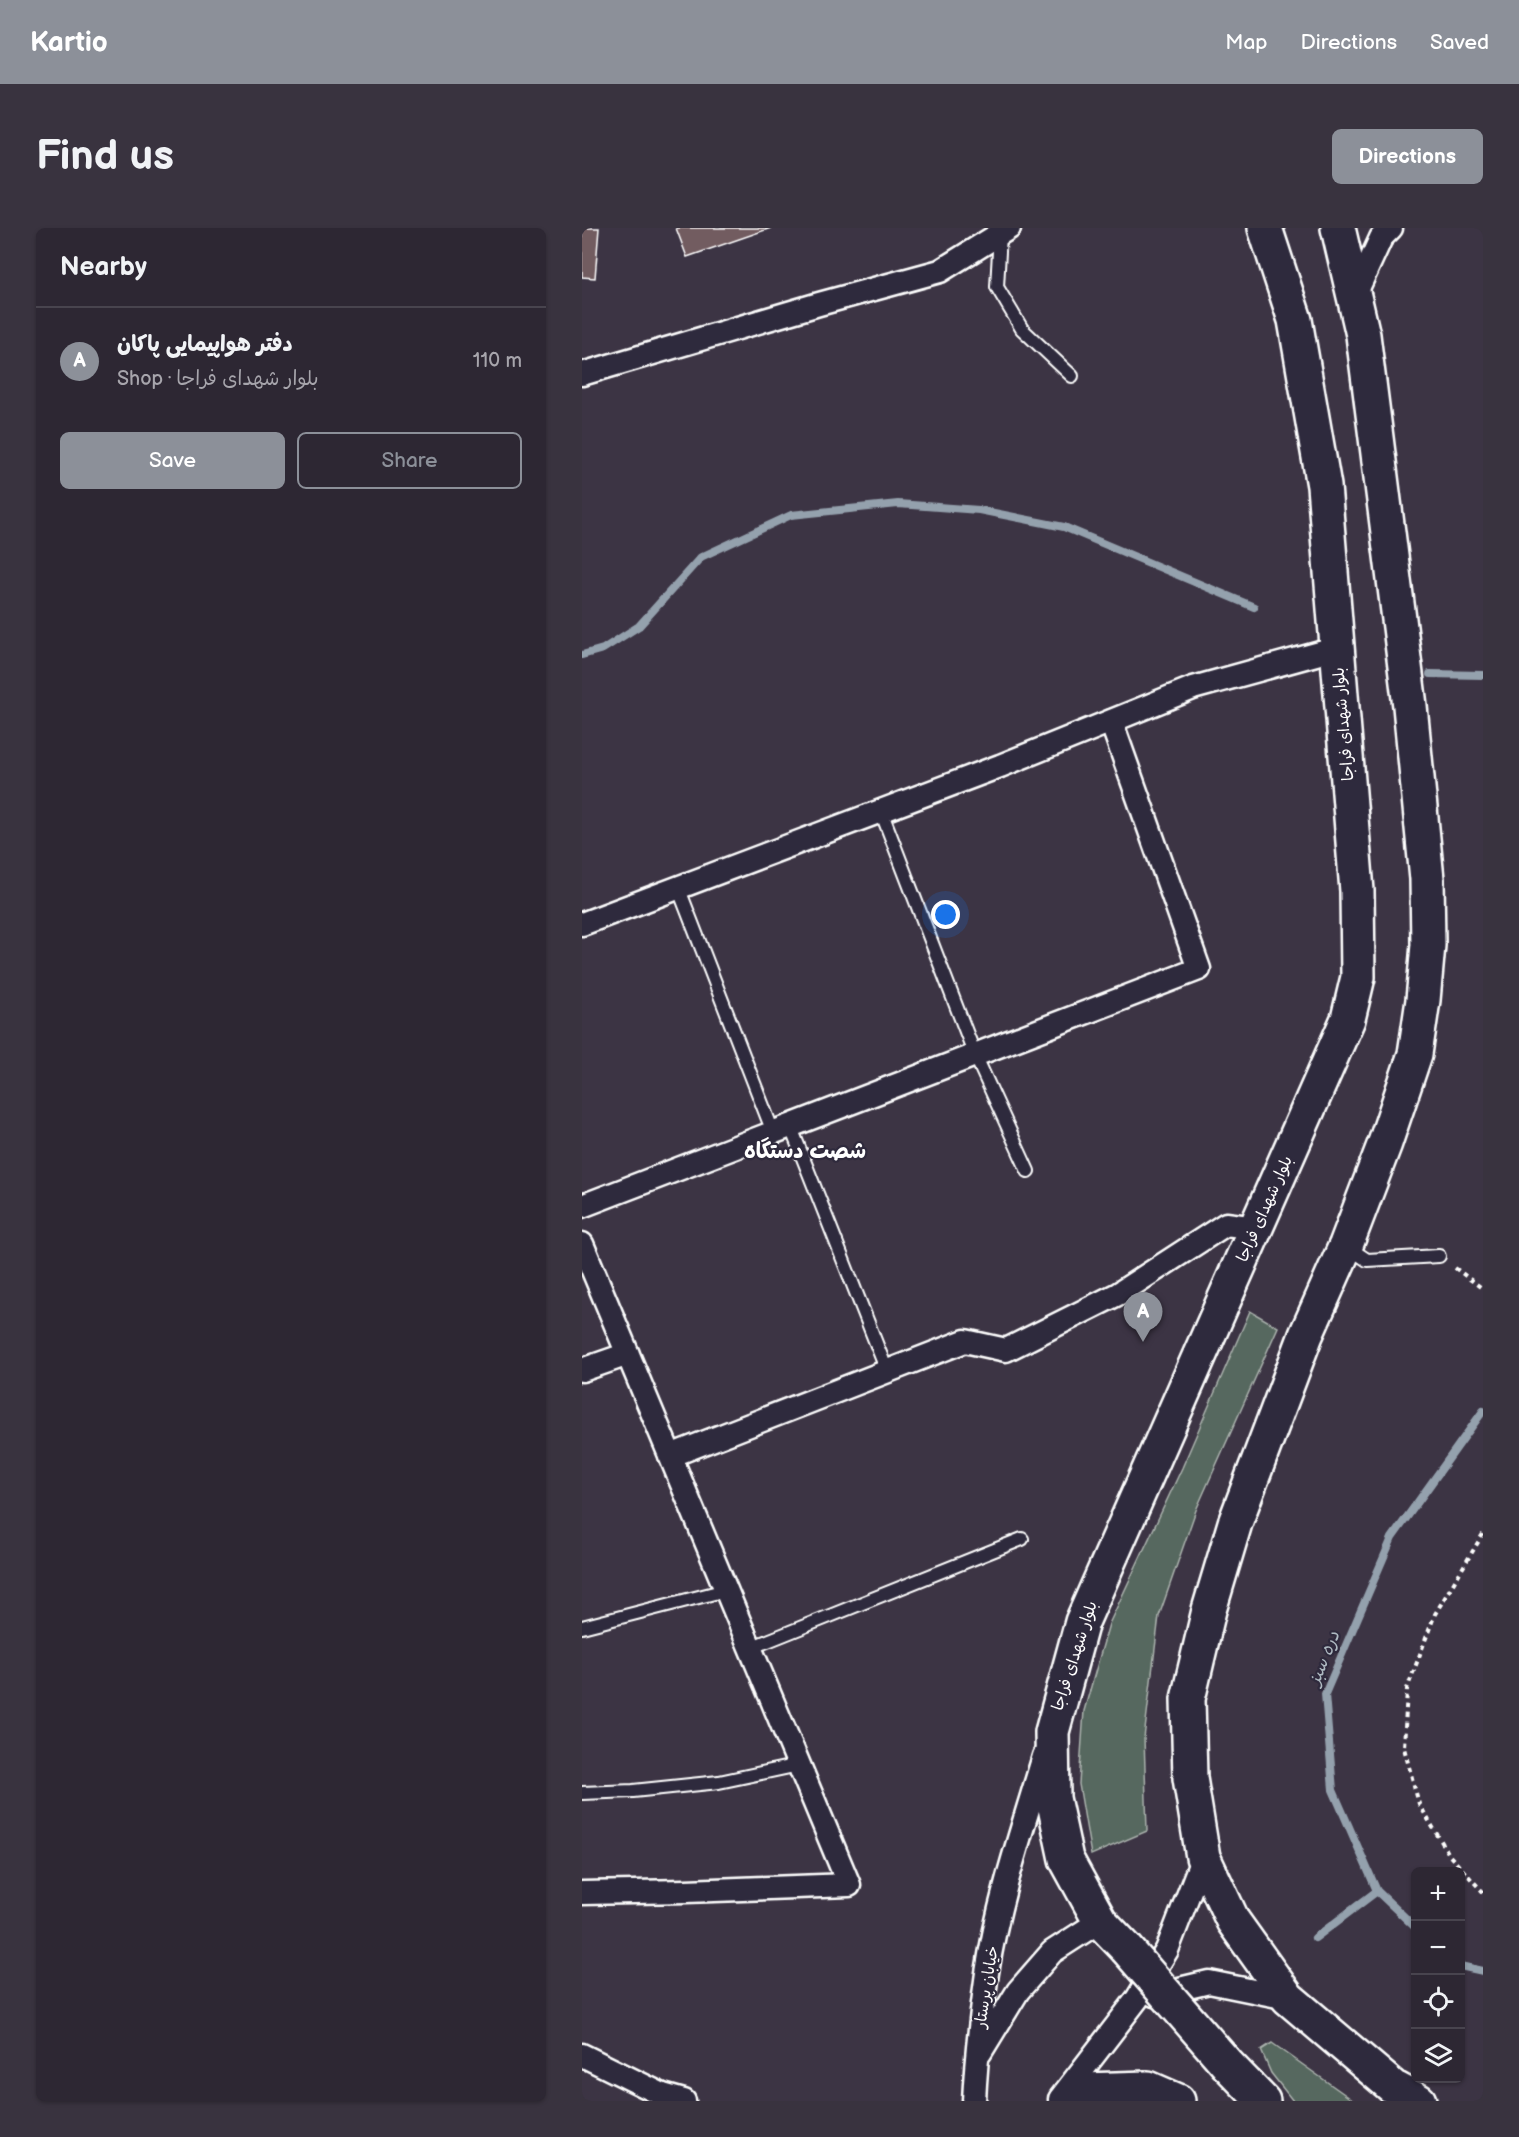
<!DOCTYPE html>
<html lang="en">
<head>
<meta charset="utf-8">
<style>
  body { margin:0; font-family:"Balsamiq Sans","Playpen Sans Arabic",sans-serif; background:#39333f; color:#f1f3f6 }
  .controls { position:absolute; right:18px; bottom:18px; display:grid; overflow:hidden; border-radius:9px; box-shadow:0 2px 4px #0004 }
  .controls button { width:54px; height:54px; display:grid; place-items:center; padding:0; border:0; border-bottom:2px solid #48444e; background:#2d2733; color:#f1f3f6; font:30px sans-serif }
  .you { position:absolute; left:364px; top:687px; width:21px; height:21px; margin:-15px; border:4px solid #fff; border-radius:50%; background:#1a73e8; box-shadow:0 0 0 9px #1a73e833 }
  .badge { display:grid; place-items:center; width:39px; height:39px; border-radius:50%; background:#8c9099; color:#fff; font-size:20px; font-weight:700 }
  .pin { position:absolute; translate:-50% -50px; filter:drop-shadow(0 2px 3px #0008) }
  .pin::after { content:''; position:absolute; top:32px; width:21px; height:18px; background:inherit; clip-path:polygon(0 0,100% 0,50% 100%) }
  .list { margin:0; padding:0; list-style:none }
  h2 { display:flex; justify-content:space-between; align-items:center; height:78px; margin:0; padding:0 24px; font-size:26px }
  h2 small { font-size:20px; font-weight:400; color:#a7a5ac }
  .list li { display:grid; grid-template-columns:39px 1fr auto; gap:18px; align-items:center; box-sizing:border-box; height:108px; padding:0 24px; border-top:2px solid #48444e }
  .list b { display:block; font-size:22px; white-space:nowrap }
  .list p { margin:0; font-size:20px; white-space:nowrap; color:#a7a5ac }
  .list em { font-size:20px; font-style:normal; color:#a7a5ac }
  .actions { display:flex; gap:12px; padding:18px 24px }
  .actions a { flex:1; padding:14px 0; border:2px solid #8c9099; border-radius:9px; text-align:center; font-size:21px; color:#8c9099 }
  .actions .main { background:#8c9099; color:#fff }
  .icon { flex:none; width:33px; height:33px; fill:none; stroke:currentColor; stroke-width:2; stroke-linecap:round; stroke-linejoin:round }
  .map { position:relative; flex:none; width:901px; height:1873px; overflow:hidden; border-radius:9px }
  header { display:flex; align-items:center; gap:36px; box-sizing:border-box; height:84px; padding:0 30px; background:#8c9099; color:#fff }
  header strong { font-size:28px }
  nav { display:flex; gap:33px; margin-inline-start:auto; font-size:21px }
  .intro { display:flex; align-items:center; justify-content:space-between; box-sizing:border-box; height:144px; padding:0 36px }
  h1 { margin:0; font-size:42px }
  .button { padding:15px 27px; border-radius:9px; background:#8c9099; color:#fff; font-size:21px; font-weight:700 }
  main { display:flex; gap:36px; padding:0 36px }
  aside { flex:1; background:#2d2733; border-radius:9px; box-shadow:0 2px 4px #0004 }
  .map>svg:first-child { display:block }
</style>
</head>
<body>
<header>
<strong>Kartio</strong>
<nav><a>Map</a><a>Directions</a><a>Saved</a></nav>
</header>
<div class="intro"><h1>Find us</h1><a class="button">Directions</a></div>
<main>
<aside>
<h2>Nearby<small></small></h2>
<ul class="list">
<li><span class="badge">A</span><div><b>دفتر هواپیمایی پاکان</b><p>Shop · بلوار شهدای فراجا</p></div><em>110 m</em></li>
</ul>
<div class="actions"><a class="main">Save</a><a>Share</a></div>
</aside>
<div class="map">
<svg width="901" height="1873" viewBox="0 0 901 1873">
  <rect width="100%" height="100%" fill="#3c3444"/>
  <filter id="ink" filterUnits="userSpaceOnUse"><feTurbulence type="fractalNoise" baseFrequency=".0167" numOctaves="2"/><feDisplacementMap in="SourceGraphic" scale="12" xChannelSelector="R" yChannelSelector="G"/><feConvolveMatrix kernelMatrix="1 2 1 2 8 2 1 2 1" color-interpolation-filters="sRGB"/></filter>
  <g filter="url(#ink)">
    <path fill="#57675e" stroke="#abb3ae" stroke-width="1.5" d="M668,1083l28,16 -82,183 -37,106 -15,122 3,93 -56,24 -12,-71 5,-73 25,-87 73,-156z
      M690,1815l82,58h-61l-22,-28 -10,-23z"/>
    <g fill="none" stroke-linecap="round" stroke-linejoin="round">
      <path stroke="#94a1ad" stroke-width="8" d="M0,427l21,-6 36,-23 62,-69 90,-42 107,-11 81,6 85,17 190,80
        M848,446l53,1
        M834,1700l-39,-37 -44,-101 -8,-96 67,-156 91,-127
        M733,1710l62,-47
        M878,1738l23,5"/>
    </g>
    <path fill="#725b61" stroke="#fff" stroke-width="1.5" d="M0,0h17l-4,50 -13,-1z
      M94,0h95l-84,29z"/>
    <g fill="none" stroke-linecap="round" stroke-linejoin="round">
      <g stroke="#fff" stroke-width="16">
        <path id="lane" d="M418,6l-3,53 25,42 50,47
          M299,583l94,244 53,116
          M96,659l95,245
          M208,897l97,246
          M766,1019l19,13 72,-4
          M0,1399l144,-37
          M168,1420l272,-109
          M0,1565l51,-2 86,-9 80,-17"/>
      </g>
      <g stroke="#fff" stroke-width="27">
        <path id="street" d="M772,69l27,-59 10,-10
          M0,146l237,-70 121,-33 69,-43
          M0,696l418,-158 193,-78 145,-40
          M0,978l617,-237 -88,-248
          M0,1016l267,641 -163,6 -104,2
          M0,1142l46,-16
          M88,1228l295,-115 41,9 112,-56 108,-70 30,4
          M572,1767l55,-13 79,16
          M398,1825l38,-62 34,-39 48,-31
          M0,1827l81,40 21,6
          M478,1871l77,-100 30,-49 36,-93
          M392,1873c2,-43 7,-85 13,-128 11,-73 36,-146 57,-217"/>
      </g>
      <g stroke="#fff" stroke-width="38">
        <path id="primary" d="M756,0l25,107 47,371 17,173 1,66 -5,55 -8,54 -30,89 -39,102 -40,90 -71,188 -26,87 -21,89 2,79 13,79 30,64 55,77 105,89 26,14
          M544,1720l-26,-27 -34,-62 -13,-61 -1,-66 30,-110 266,-603 10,-42 -1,-86 -33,-405 -29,-166 -30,-92
          M645,1836l36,37
          M484,1873l18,-11 64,-2 30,13"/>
      </g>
      <path stroke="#fff" stroke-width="4" stroke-dasharray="4.5 4.5" stroke-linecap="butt" d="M873,1040l28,21
        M901,1306l-48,80 -28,75 -3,59 15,56 31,52 33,36"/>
      <use href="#lane" stroke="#2f2a3d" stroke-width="12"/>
      <use href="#street" stroke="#2f2a3d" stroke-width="22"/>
      <use href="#primary" stroke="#2f2a3d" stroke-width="33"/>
      <g stroke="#fff" stroke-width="38" stroke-linecap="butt">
        <path id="primary-bridge" d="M544,1720l101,116"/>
      </g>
      <use href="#primary-bridge" stroke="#2f2a3d" stroke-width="33"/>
    </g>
  </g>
  <g text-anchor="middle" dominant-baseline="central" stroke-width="4.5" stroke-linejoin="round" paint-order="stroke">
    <g font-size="16" fill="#fff" stroke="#2f2a3d">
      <text transform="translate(762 496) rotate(-95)">بلوار شهدای فراجا</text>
      <text transform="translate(683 981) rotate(-66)">بلوار شهدای فراجا</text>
      <text transform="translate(493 1428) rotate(-72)">بلوار شهدای فراجا</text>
      <text transform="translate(405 1759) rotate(-81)">خیابان پرستار</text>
    </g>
    <g font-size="18" font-style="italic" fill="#aeb9c1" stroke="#2f2a3d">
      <text transform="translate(742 1430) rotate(-68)">دره سبز</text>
    </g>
    <g font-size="22" font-weight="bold" fill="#fff" stroke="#2f2a3d">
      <text x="223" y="923">شصت دستگاه</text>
    </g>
  </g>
</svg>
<div class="controls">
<button>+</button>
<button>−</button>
<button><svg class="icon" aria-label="locate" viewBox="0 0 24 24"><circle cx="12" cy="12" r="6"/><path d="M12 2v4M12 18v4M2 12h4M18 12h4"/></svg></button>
<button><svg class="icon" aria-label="layers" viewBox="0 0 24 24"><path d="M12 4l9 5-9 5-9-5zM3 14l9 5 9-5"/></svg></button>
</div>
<div class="you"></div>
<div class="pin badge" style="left:561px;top:1114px">A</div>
</div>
</main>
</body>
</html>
